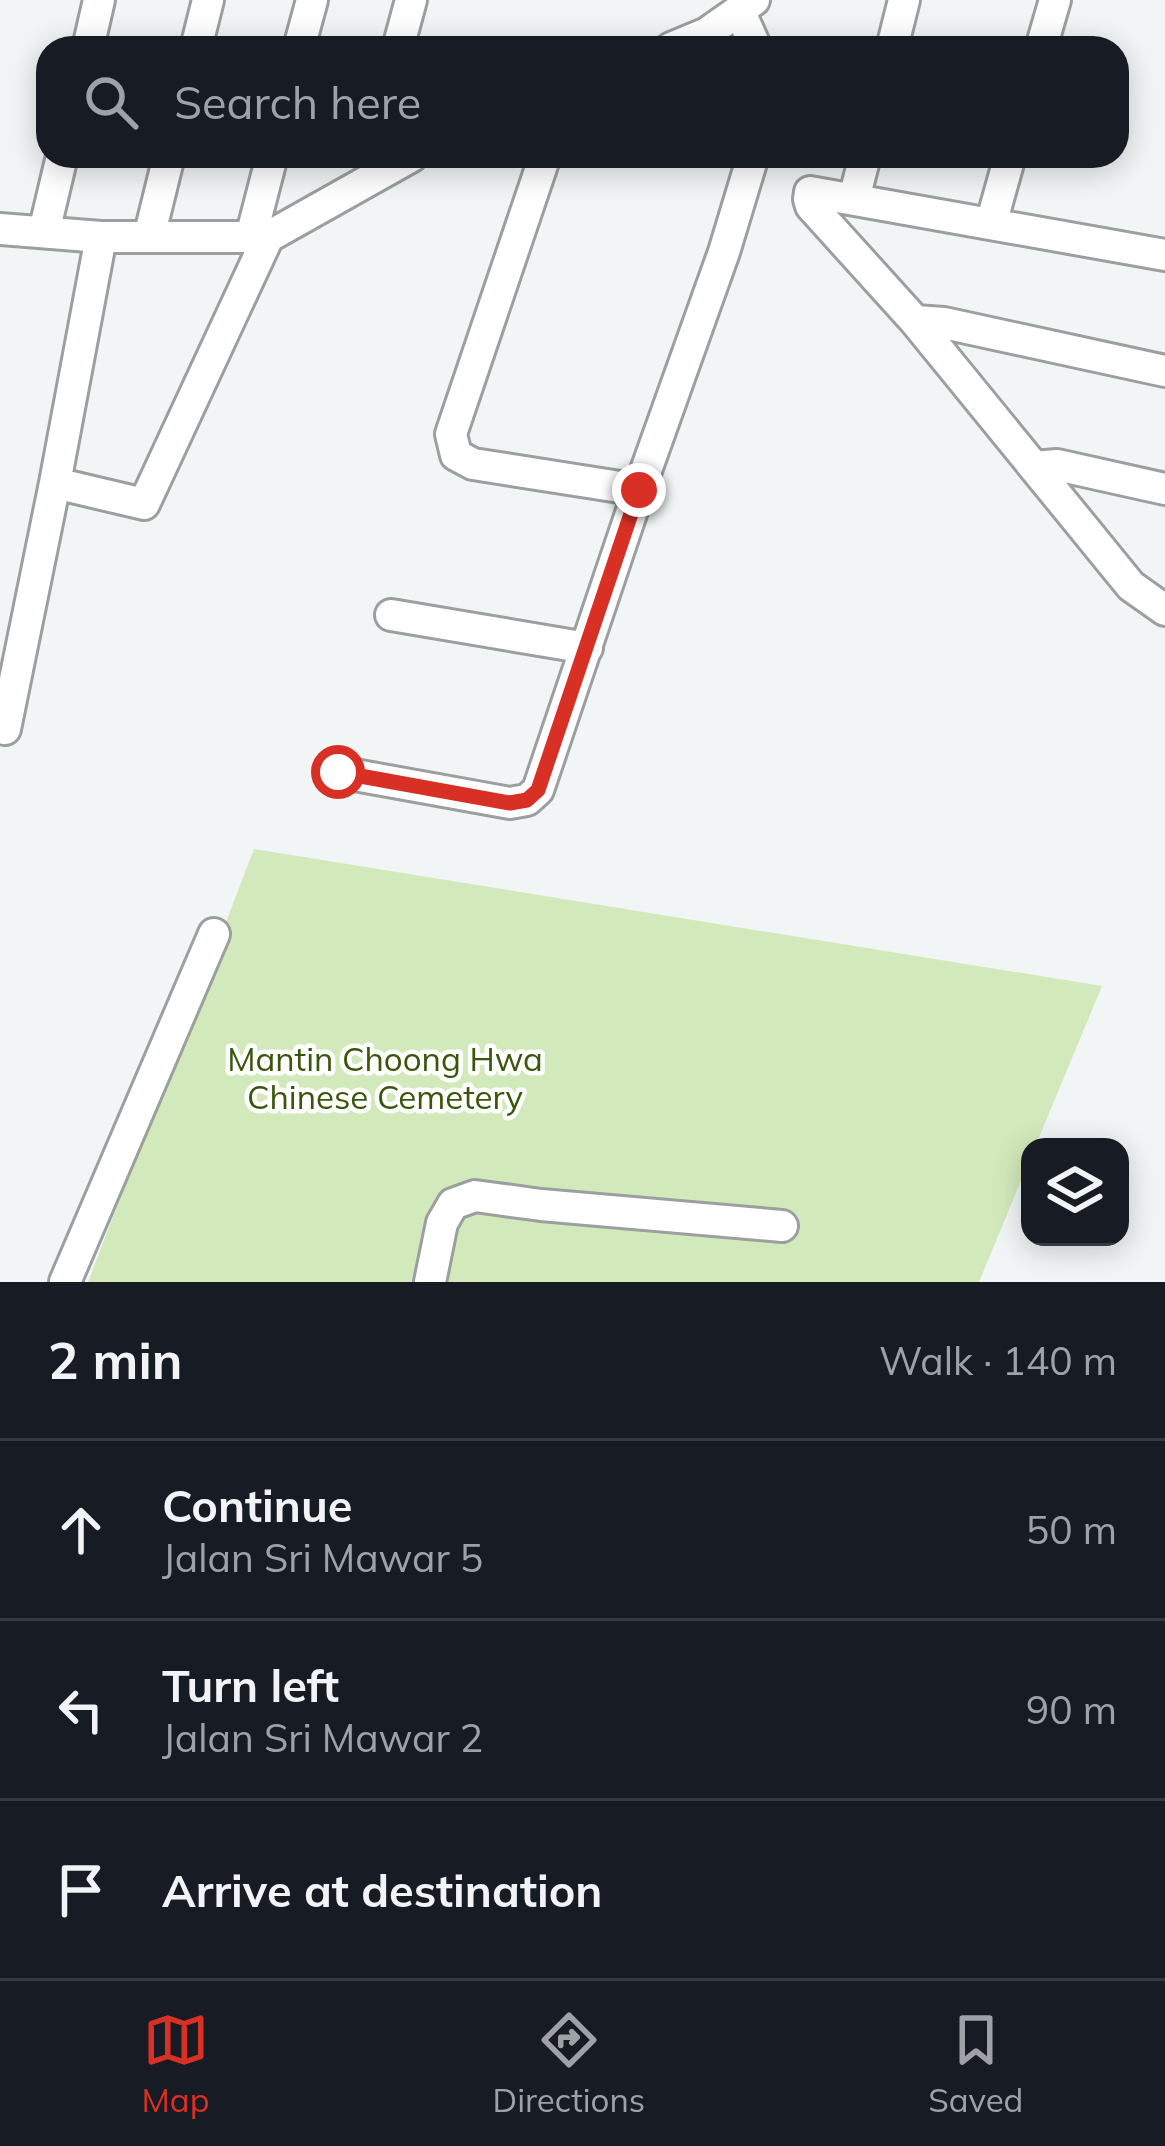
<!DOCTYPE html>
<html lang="en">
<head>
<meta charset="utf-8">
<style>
  body { margin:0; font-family:Mulish,sans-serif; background:#20242c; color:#f1f3f6 }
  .controls { position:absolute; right:36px; bottom:36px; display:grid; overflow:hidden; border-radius:24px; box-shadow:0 6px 30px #0003 }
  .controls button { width:108px; height:108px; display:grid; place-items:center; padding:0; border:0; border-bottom:3px solid #363941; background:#171b24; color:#f1f3f6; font:60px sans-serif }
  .stop { position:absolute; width:36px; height:36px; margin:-27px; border:9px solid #d93025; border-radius:50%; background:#fff }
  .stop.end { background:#d93025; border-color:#fff; box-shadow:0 3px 12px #0008 }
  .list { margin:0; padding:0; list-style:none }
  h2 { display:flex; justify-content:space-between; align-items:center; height:156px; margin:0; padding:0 48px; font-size:51px }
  h2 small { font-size:39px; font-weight:400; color:#9ea1a6 }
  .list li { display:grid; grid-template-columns:78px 1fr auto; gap:36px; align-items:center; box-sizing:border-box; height:180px; padding:0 48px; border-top:3px solid #363941 }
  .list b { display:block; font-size:45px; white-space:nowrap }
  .list p { margin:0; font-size:39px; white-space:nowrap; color:#9ea1a6 }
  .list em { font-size:39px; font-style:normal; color:#9ea1a6 }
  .icon { flex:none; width:66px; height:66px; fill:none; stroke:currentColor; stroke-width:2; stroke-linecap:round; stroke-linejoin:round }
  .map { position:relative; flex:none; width:1165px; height:1282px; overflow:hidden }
  .search { position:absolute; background:#171b24; box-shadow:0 6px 30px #0003; left:36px; right:36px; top:36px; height:132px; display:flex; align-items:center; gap:30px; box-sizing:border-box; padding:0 42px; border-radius:36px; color:#9ea1a6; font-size:45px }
  .sheet { height:696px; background:#171b24 }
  nav { display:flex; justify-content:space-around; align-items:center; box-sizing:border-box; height:168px; border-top:3px solid #363941; background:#171b24; font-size:33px; color:#9ea1a6 }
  nav a { display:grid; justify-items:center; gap:6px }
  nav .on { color:#d93025 }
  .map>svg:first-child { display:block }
</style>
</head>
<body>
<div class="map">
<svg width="1165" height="1282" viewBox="0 0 1165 1282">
  <rect width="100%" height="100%" fill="#f1f5f5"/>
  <path fill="#d2eabb" d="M254,849l848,137 -67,161h-5v12l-51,123h-891z"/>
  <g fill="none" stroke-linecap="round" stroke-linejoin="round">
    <g stroke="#9b9f9f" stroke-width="36">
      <path id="minor" d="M740,12l16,36
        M88,48l11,-48
        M196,48l12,-48
        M299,48l13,-48
        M398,48l13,-48
        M671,48l36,-15 47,-33
        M892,48l12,-48
        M1041,48l14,-48
        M545,156l-94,278 5,21 17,9 166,26
        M854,199l11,-43
        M991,224l19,-68
        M0,229l101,8h167l144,-81
        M44,232l18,-76
        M149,237l20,-81
        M251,237l21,-81
        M1165,255l-355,-63 -1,7 2,7 104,115 216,265 34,24
        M915,321l29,2 221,48
        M1034,467l23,-2 108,24
        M55,483l89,21 124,-267
        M391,615l196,33
        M0,726l5,3 50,-246 46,-246
        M338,772l172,31 17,-3 11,-10 101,-300 85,-238 29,-96
        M65,1282l149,-348
        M430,1282l12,-59 11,-19 22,-8 66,9 241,21"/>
    </g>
    <use href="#minor" stroke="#fff" stroke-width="30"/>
  </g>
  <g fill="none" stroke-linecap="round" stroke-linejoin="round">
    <path stroke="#d93025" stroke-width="15" d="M338,772l172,31 17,-3 11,-10 101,-300"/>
  </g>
  <g text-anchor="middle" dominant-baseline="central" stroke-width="9" stroke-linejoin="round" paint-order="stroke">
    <g font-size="33" fill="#39570b" stroke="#fff">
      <text x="385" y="1058">Mantin Choong Hwa<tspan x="385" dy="38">Chinese Cemetery</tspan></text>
    </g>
  </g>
</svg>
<div class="controls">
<button><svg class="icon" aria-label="layers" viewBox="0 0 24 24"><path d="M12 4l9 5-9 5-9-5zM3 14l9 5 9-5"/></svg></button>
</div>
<div class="stop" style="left:338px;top:772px"></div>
<div class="stop end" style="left:639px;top:490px"></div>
<div class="search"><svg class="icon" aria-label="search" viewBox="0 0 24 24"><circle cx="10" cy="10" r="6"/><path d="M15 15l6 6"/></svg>Search here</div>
</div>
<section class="sheet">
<h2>2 min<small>Walk · 140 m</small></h2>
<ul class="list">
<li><svg class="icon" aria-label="ahead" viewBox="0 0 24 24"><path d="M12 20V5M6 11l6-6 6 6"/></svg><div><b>Continue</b><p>Jalan Sri Mawar 5</p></div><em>50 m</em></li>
<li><svg class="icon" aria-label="left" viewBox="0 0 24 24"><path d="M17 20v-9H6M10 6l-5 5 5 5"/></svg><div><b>Turn left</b><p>Jalan Sri Mawar 2</p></div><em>90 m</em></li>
<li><svg class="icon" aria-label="arrive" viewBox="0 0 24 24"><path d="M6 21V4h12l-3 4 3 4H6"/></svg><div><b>Arrive at destination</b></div></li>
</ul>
</section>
<nav>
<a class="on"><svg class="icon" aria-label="map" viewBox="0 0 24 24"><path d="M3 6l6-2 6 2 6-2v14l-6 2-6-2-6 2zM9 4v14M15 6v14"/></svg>Map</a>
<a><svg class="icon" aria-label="directions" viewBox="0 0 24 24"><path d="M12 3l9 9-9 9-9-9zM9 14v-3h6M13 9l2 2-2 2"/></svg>Directions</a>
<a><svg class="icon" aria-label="saved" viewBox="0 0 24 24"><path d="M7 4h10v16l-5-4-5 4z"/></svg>Saved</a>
</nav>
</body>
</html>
